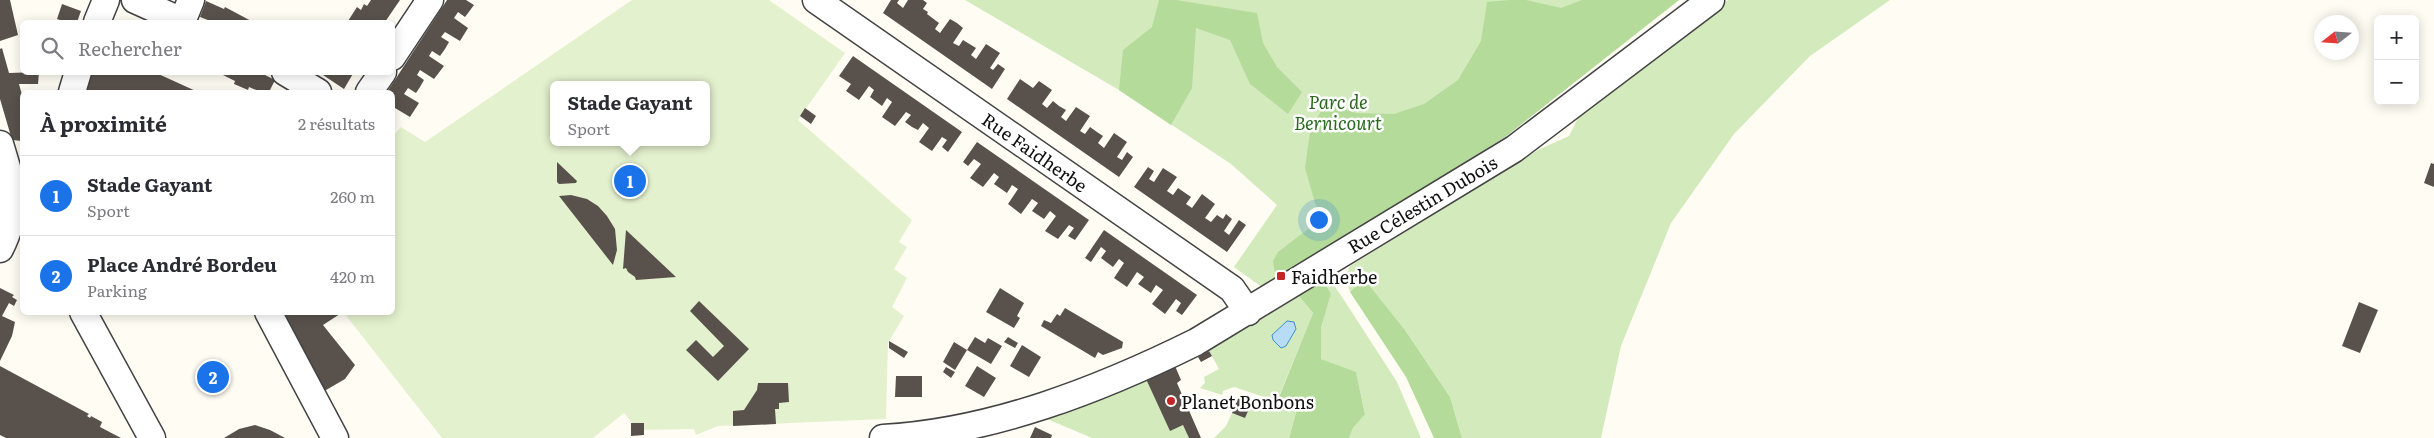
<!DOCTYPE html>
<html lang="fr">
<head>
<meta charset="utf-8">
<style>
  body { margin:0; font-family:Literata,serif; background:#f2f2f3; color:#2b2b33 }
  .controls { position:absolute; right:15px; top:15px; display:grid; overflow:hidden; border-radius:8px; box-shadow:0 2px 12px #0003 }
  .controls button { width:45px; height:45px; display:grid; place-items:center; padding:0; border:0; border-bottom:1px solid #e1e1e2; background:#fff; color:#2b2b33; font:25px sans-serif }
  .compass { position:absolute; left:2314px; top:15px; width:45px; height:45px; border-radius:50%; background:#fff; box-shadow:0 2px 12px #0003; rotate:253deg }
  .you { position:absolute; left:1318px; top:219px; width:18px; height:18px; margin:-12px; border:4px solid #fff; border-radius:50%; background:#1a73e8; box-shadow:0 0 0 8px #1a73e833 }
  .badge { display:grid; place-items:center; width:32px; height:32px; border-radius:50%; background:#1a73e8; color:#fff; font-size:16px; font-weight:700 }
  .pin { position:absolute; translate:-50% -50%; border:2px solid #fff; box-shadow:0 1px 5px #0006 }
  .popup { position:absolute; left:550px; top:81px; width:160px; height:65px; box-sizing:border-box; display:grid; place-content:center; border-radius:8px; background:#fff; filter:drop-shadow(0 1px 4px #0005); font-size:16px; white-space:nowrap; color:#7c7c81 }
  .popup b { font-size:19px; color:#2b2b33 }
  .popup::after { content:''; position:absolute; left:50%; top:100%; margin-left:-10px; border:10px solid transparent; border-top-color:#fff }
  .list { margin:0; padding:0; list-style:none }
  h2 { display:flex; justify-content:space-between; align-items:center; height:65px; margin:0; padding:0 20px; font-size:21px }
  h2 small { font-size:16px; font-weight:400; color:#7c7c81 }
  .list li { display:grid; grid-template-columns:32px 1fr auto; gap:15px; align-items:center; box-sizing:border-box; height:80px; padding:0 20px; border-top:1px solid #e1e1e2 }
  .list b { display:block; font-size:19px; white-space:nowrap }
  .list p { margin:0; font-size:16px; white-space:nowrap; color:#7c7c81 }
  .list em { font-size:16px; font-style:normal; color:#7c7c81 }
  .icon { flex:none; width:28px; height:28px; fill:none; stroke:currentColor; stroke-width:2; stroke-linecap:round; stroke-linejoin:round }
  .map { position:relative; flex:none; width:2434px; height:438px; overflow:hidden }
  .search { position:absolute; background:#fff; box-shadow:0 2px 12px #0003; left:20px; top:20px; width:375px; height:55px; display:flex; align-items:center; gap:12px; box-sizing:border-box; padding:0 18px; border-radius:8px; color:#7c7c81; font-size:19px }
  .panel { position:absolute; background:#fff; box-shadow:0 2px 12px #0003; left:20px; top:90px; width:375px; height:225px; border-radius:8px }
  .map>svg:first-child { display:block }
</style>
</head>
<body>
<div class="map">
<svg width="2434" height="438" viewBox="0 0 2434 438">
  <rect width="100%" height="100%" fill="#fffdf3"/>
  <path fill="#d2eabc" d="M965,0h714l-174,137 -242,151 -29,-21 43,-62 -46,-41 -112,-74z
    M1728,0h162l-80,56 -76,78 -63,89 -50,123 -20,92h-139l-12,-41 -45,-67 -41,-50 -14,12 -5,-15 5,-11 188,-116 31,-14 10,-20z
    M1323,279l10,5 11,16 53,82 24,56h-72l4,-10 12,-15 -9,-40 -35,-14v-31l10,-34z
    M1298,295l15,18 -36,88 20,8 -8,29h-75l12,-12 6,-13 13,5 7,-16 13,4 2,-8 -33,-11 -11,4 -1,4 -22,-7 5,-5 -1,-6 15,-8 -11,-20z
    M1146,379l24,51 13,-5 6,13h-97l-45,-19z"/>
  <path fill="#b5db9b" d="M1159,0h17l81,13 6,30 14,24 25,25 -14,22 -38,-30 -20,-44 -34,-12 -4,60 -21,37 -52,-35 4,-40 29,-23z
    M1510,0h16l35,8 21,-8h97l-174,137 -229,143 -3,-19 5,-9 42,-32 -15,-52 5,-36 15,-29 31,10 38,1 30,-10 34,-24 23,-39 6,-39z
    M1323,279l8,15 -10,34v31l35,13 9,42 -12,14 -4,10h-60l8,-29 -20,-7 36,-89 -15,-18z
    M1364,279l41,51 45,67 12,41h-28l-28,-61 -56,-85z"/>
  <path fill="#e4f1ce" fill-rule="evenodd" d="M632,0h137l76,53 -47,67 114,100 -13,22 8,5 -13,22 13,9 -15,29 12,9 -16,27 -2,76 -168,7 -22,9 -2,-6 -56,1 -14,-17 -31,25h-151l-98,-125 48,-1v-175l9,-10 24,15zM554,85h152v57h-152z"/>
  <path fill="#b8dcf6" stroke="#3e8fce" d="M1287,321l7,1 2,7 -10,17 -5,2 -8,-8 -1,-5z"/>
  <path fill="#59524c" d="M0,0h10l8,35 -18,6z
    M371,0h29l-15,22 -37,-1 9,-14 4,3 3,-6 3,2z
    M447,0h19l8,5 -9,12 -7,-5 -4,6 14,10 -8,13 -15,-9 -4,5 8,5 -4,7 -5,7 -8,-5 -3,5 15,10 -10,13 -14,-9 -3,5 7,5 -4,7 -4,6 -8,-5 -4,6 15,9 -9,14 -15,-9 -3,3v-19h-5z
    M891,0h8l-2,3 6,5 5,-8h15l4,3 -4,6 5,3 -1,2 12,9 -4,6 5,4 10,-14 7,4 6,5 -10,15 6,3 4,-6 13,8 -5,7 5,4 10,-15 14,9 -10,15 3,2 5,-6 7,5 -13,20 -109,-76z
    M206,1l18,8 1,-2 28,15h-40l-13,-5z
    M62,4l19,7 -4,11h-18l1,-2 -3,-1z
    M2,48l7,25 30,-1 -1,12h-19l3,11v46l-10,-1 -12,-41v-50z
    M853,56l109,76 -14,20 -6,-5 5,-7 -5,-3 -10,14 -13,-9 10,-14 -6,-5 -5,7 -6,-3 -7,-5 6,-7 -5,-3 -11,14 -13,-9 10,-15 -5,-4 -5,8 -12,-9 4,-7 -5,-4 -10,14 -13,-9 5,-7 -12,-8z
    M85,72h69l44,20h-115z
    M217,72h42l16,8 -6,12h-8l-12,-5 -1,3 -14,-6 1,-3z
    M324,72l11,2 19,-2 -10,17 -21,-14z
    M1020,79l13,9 6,-7 13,9 -10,14 5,4 6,-7 6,5 7,4 -5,7 5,4 10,-14 14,9 -10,15 5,3 5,-7 7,5 6,4 -5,7 6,5 10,-15 13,9 -10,15 5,3 5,-8 6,5 -14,20 -112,-78z
    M805,108l11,8 -5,8 -11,-8z
    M977,142l112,78 -14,20 -7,-4 6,-8 -5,-3 -11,14 -13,-8 11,-15 -6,-5 -6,8 -12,-8 6,-8 -6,-4 -11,15 -13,-10 10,-15 -6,-4 -5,8 -13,-9 5,-7 -5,-4 -11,14 -13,-9 11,-14 -7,-5 -6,7 -5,-4z
    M557,162l20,19 -1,2 -17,1 -2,-2z
    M2431,163l3,1v23l-10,-4z
    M1148,167l6,4 -5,8 5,3 9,-14 14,9 -10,14 6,4 5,-7 13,9 -5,7 6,4 10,-14 13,10 -10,14 6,4 6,-7 6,4 3,-5 6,5 -8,12 5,4 10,-15 7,5 -19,27 -93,-65z
    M571,195l16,4 11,7 9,10 8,13 2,21 -4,15 -54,-69z
    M626,230l50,47 -40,3 -1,-3 -7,-5 -2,-4 -3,1z
    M1104,230l93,65 -15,20 -6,-4 5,-8 -5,-4 -11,15 -13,-10 11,-14 -7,-5 -5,8 -13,-9 6,-7 -7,-5 -10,15 -13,-9 10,-15 -5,-4 -6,8 -12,-9 5,-7 -5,-4 -10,15 -6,-4z
    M0,288l14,7 -2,2 5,3 -3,6 -5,-3 -7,13 13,6 -3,14 -12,25z
    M1000,288l24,15 -7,13 3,2 -6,10 -28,-16z
    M699,301l50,48 -31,32 -32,-31 10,-10 17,17 11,-11 -34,-35z
    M2359,302l19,8 -18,43 -18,-7z
    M1065,308l58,34 -1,6 -19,7 -5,-3 -3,6 -54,-32 3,-6 7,3 6,-9 3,2z
    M278,312h65l-20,13 32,40 -10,14 -24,14z
    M975,337l10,6 3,-5 14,8 -11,18 -24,-14 -12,20 -12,-8 11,-20 13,8z
    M1008,337l10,6 -3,5 -11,-6z
    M889,341l19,11 -4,6 -15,-10z
    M1022,345l19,12 -12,20 -19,-11z
    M1209,351l3,5 -11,6 -3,-5z
    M0,366l89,48 -2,2 3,2 1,-2 11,6 -2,5 21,11h-115l-6,-3z
    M977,366l19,12 -12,19 -19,-11z
    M1175,366l6,14 -4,3 24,55h-12l-6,-13 -13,6 -24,-52z
    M946,367l9,5 -4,6 -8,-6z
    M896,376h26v21h-27z
    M758,383h30l1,19 -10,1v6h-4l1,15 -43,2v-15l11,-1 13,-20z
    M1239,396l13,6 -7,16 -13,-5z
    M631,423h13v12l-13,1z
    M255,425l15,5 15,8h-61l15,-9z
    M1035,427l17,8 -1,3h-21z"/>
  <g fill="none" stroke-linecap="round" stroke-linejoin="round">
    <g stroke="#434343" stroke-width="29">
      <path id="minor" d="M135,0l49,22
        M816,0l416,289 16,23
        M97,22l9,-22
        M182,22l9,-22
        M392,57l38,-57
        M285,72l33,20
        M72,92l6,-20
        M369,92l14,-20
        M0,144c13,43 21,63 0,105
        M83,312l69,126
        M268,312l67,126
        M883,438c108,-6 216,-48 313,-96l318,-193 197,-149"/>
    </g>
    <use href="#minor" stroke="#fff" stroke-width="26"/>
  </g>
  <g fill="#c22627" stroke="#fff" stroke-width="2">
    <rect x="1276" y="271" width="10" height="10" rx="2.5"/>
    <circle cx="1171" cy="401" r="5"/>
  </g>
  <g text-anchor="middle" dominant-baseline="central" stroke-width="5" stroke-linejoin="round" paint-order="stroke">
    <g font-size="18" font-style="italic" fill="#2b691f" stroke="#fff">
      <text x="1338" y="101">Parc de<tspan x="1338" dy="21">Bernicourt</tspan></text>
    </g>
    <g font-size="18" fill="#101010" stroke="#fff">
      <text transform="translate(1035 152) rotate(35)">Rue Faidherbe</text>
      <text transform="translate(1422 204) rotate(-31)">Rue Célestin Dubois</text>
    </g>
    <g font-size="18" fill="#101010" stroke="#fff" text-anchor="start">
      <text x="1291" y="276">Faidherbe</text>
      <text x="1181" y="401">Planet Bonbons</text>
    </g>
  </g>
</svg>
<div class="controls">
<button>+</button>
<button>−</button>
</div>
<svg class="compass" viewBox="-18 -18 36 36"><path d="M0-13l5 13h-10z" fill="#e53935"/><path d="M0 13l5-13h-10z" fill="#7c7c81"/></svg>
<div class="you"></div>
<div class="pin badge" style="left:630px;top:181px">1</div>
<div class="popup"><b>Stade Gayant</b>Sport</div>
<div class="pin badge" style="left:213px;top:377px">2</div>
<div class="search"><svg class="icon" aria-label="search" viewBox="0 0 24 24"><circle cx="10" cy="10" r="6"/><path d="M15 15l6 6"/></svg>Rechercher</div>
<section class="panel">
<h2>À proximité<small>2 résultats</small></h2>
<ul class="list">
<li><span class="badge">1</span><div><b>Stade Gayant</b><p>Sport</p></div><em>260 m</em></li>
<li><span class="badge">2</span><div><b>Place André Bordeu</b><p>Parking</p></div><em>420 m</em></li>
</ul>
</section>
</div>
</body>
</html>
